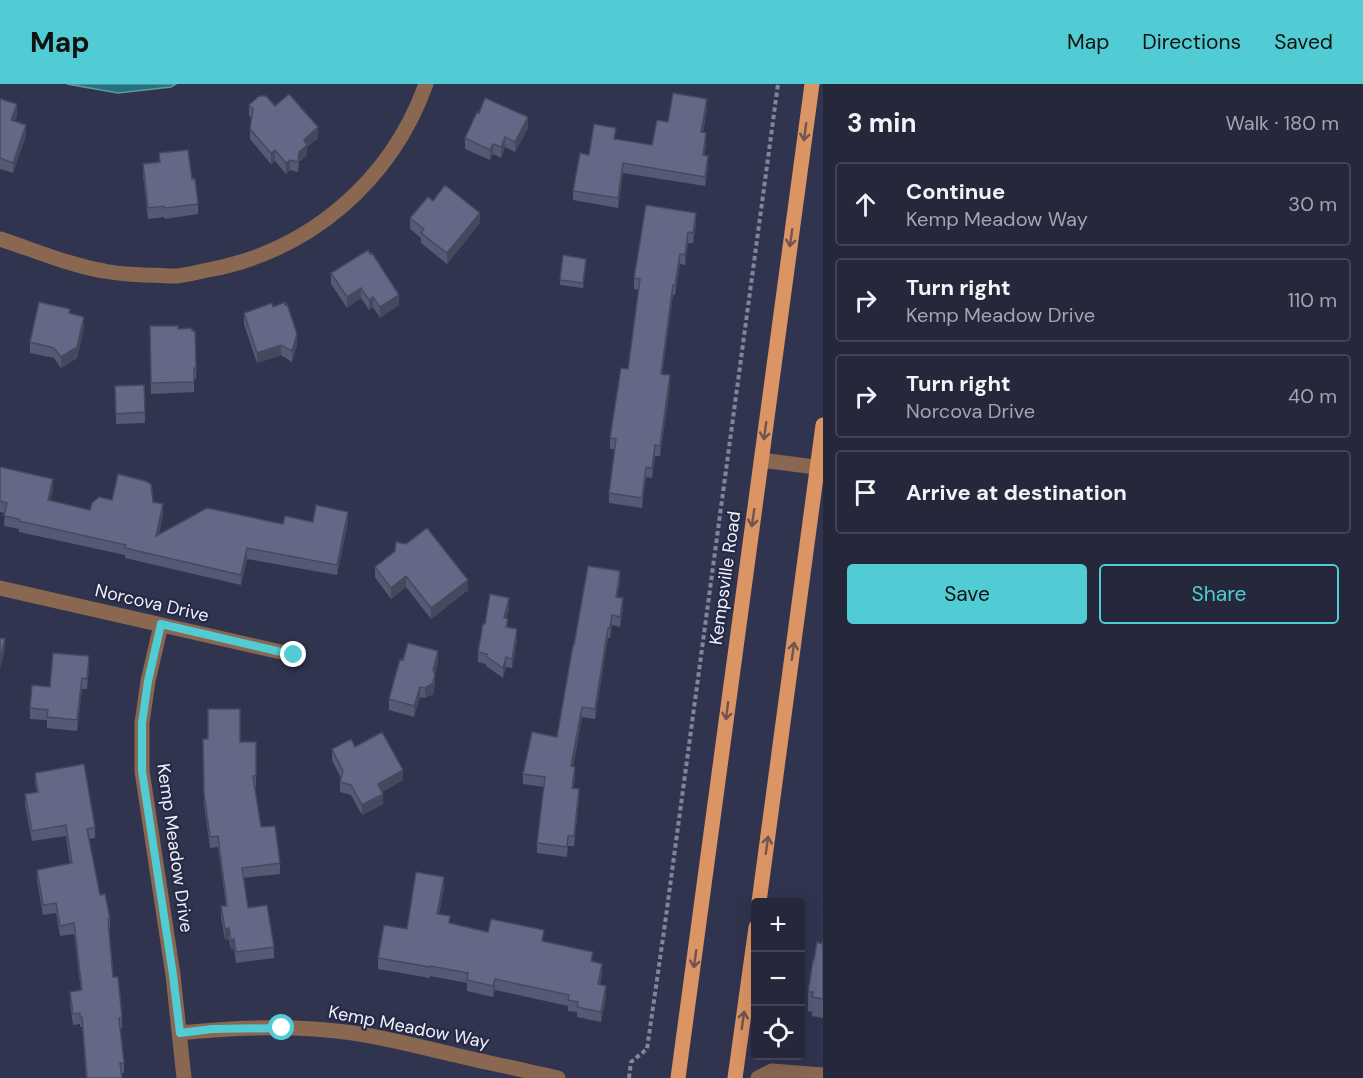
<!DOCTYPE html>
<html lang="en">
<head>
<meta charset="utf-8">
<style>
  body { margin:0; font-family:"DM Sans",sans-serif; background:#313346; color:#f1f3f6 }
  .controls { position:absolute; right:18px; bottom:18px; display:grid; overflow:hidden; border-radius:6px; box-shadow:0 6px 24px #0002 }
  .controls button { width:54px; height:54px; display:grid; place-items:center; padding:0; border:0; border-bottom:2px solid #424455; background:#25273b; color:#f1f3f6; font:30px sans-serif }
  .stop { position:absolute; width:18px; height:18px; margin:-14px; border:4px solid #51ccd4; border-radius:50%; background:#fff }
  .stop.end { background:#51ccd4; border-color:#fff; box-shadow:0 2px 6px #0008 }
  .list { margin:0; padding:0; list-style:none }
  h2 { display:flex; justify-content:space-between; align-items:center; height:78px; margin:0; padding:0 24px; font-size:26px }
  h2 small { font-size:20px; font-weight:400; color:#a3a5af }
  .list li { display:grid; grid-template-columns:39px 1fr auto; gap:18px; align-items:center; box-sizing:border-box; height:84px; margin:0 12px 12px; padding:0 12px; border:2px solid #424455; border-radius:6px }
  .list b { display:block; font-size:22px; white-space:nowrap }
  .list p { margin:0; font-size:20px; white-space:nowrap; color:#a3a5af }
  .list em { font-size:20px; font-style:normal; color:#a3a5af }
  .actions { display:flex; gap:12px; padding:18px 24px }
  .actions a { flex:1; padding:14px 0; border:2px solid #51ccd4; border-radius:6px; text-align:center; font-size:21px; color:#51ccd4 }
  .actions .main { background:#51ccd4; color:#111 }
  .icon { flex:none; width:33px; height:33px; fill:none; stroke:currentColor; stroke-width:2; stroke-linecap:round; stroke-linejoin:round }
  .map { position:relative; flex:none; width:823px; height:994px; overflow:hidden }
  header { display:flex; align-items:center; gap:36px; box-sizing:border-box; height:84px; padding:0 30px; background:#51ccd4; color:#111 }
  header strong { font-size:28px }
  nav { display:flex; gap:33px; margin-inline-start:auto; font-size:21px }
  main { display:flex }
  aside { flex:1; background:#25273b }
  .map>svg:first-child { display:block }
</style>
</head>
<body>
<header>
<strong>Map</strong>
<nav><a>Map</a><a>Directions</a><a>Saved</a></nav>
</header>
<main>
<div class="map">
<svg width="823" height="994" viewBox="0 0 823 994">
  <rect width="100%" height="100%" fill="#31344f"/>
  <path fill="#23727c" stroke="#6098a2" stroke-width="1.5" d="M67,0h109l-5,3 -53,6z"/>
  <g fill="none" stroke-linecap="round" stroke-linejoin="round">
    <path stroke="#83859a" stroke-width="4" stroke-dasharray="4.5 3" stroke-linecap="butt" d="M629,994l2,-16 16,-13 17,-118 114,-847"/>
    <path stroke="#8a6750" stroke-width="15" d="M0,155c34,11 69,26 104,32 14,3 27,3 41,4 10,0 21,1 32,1 10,-1 21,-4 31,-6 102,-19 183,-89 218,-186
      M761,376l62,8
      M0,504l294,67
      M161,541l-13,56 -6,42v48l31,204 11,103
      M180,949c57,-6 116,-8 173,0 34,5 68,14 102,22 34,8 69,15 103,23
      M758,994l14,-7 51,4"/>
    <path stroke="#db9464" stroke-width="15" d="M759,818l64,-477
      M678,994l134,-994
      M735,994l21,-151"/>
  </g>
  <path fill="#565973" d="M0,15l17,16 -2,6 11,14 -13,38 -13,-4z
    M249,21l26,1 43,32 -11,9v8l-8,7 -1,10 -8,-2 -4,4 -11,-13 -4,3 -21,-25v-10l1,-11 -2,-3z
    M707,24l-4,25 3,10 -2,12 4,11 -3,20 -82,-13 -5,35 -45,-8v-9l16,-36 27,-16 36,6 16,-23z
    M528,44l-13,24 -10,-5 -4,11 -8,-4 -3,6 -25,-11v-11z
    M159,69l33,26 6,25v10l-33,5 -1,-2 -16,2 -5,-44v-11l16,-2z
    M433,117l47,22 -33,41 -26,-21v-5l-11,-9v-11z
    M696,139l-3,20h-5l-3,22 -5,-1 -5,31h-2l-11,79 8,12 -10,70h-5l-3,22 -6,-1 -4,31 -33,-5v-10l6,-44h-5v-11l18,-69 11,-79 -5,-1v-11z
    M586,180l-3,24 -23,-3v-5z
    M331,189l68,32 -19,13 -7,-11 -4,3 -8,-12 -14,10 -16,-24z
    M273,223l24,37 -5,18 -11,-7 -24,8 -13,-39v-11z
    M70,229l14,14 -7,31 -16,10 -7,-10 -24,-5v-11z
    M150,242l42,5 4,21v27h-2v13l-43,2z
    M115,302l30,26v11l-29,1z
    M0,383l53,22 -3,12 40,9 22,-10 41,2 10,12 -4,20 154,-12h35l-11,53 -90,-16 -6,26 -116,-27v-3l-106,-23v-3l-15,-3 1,-13 -5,-1z
    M375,483l93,23 -37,29 -25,-32 -15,12 -16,-22z
    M620,497l-3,16 6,11 -3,19 -8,-2 -2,13h-2l-13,81 -13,-2 -9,50 2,10 -2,12 6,10 -5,47h-6l-1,11 -30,-4v-10l7,-56 -21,-3v-10l34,-37 17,-92z
    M509,524l-3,10 2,10 9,11 -5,29 -6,-1 -3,11 -17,-12v-2l-8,-2v-10l7,-28z
    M403,576l35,2 -3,11v12l-2,9 -8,4 -5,-1 -6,20 -25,-7v-11z
    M89,582l-2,23h-5l-5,42 -30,-3v-8l-17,-1v-11l20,-21z
    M203,655l37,3h16v45h-2l7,40 19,36v11l-37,4 5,30 26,39v11l-38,5 -2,-14 -3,1 -2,-11 -4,1 -4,-23v-11h5l-8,-59 -8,1 -6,-44z
    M355,663l48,33 -21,12 1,12 -21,11 -11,-20 -11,-3v-10l1,-4 -9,-18v-11z
    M35,689l60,54v11l-6,1 11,56 10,24v10l-1,1 4,47 9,40v11h-2l4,35v10h-3l1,5h-36l-4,-51h-2v-3l-7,1 -3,-23v-10l11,-1 -7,-57 -14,2 -4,-23 -13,2 -6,-35v-10l33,-6 -4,-28 -34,5 -7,-36v-11l12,-2 -2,-9z
    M444,803l-5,27 11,9 38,9 56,9 49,20 9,13 -2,11 6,12 -5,25 -24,-5v-5l-9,-1v-5l-73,-16 -2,7 -26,-6v-8l-37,-7v2l-52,-9v-11z
    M823,855v79l-11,-2v-4l-4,-1v-19l6,-32 8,-16z"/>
  <path fill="#46495e" d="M707,15v9l-6,34v-10z
    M17,20v11l-6,15v-10z
    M528,33v11l-13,24v-10z
    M26,41v10l-13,38v-10z
    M318,43v11l-11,9v8l-8,7 -1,10 1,-20 5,-12z
    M706,49v10l-3,22v-10z
    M505,53v10l-4,11v-11z
    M493,60v10l-3,6v-10z
    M275,66v11l-4,3v-11z
    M708,72v10l-3,20v-9z
    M290,76v10l-4,4v-11z
    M623,79v10l-5,35v-10z
    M480,129v10l-33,41v-11z
    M696,129v10l-3,20v-10z
    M688,148v11l-3,22v-10z
    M680,170v10l-5,31v-10z
    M673,201v10l-12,89v-10z
    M361,204v10l-14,10v-11z
    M399,211v10l-19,13v-11z
    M373,213v10l-4,3v-10z
    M84,233v10l-7,31 -16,10v-11z
    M297,250v10l-5,18v-11z
    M281,261v10l-24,8v-10z
    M670,291v11l-10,70v-10z
    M655,361v11l-3,22v-10z
    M646,383v10l-4,31v-10z
    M53,395v10l-5,21v-10z
    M163,420v10l-7,32v-10z
    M348,428v10l-11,53v-10z
    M247,464v11l-6,26v-10z
    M620,487v10l-4,26v-10z
    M406,492v11l-15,12v-11z
    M468,496v10l-37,29v-11z
    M509,514v10l-5,20v-10z
    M623,514v10l-3,19v-10z
    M612,531v10l-2,13v-10z
    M608,544v10l-13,81v-10z
    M517,545v10l-5,29v-9z
    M5,555v11l-5,19v-10z
    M438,567v11l-5,19v-11z
    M89,572v10l-2,23v-10z
    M506,573v10l-3,11v-10z
    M435,590v11l-2,9 -8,4v-10z
    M82,594v11l-5,42v-11z
    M420,603v10l-6,20v-11z
    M582,623v10l-11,59v-10z
    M575,683v10l-3,21v-10z
    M403,686v10l-25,14v-10z
    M579,705v10l-5,47v-10z
    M383,710v10l-21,11v-10z
    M444,793v10l-7,38v-11z
    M229,844v11l-4,1v-11z
    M234,855v10l-3,1v-10z
    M602,880v10l-4,21v-11z
    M495,895v11l-2,7v-11z
    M606,902v11l-5,25v-10z"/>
  <path fill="#646886" stroke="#46495e" stroke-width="1.5" d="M673,9l34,6 -6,33 5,1 -3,22 5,1 -3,21 -82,-14 -5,35 -45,-7 7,-38 9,2 5,-31 22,4 -2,11 38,6 5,-25 11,2z
    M289,10l29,33 -14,13 3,5 -8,7 -1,10 -8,-2 -4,3 -11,-13 -4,3 -21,-24 3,-20 -4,-4 10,-9h7l9,10z
    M485,14l43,19 -13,25 -10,-5 -4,10 -8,-3 -3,6 -25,-12 12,-26 2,1z
    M0,15l17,5 -6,16 15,5 -13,38 -13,-5z
    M188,66l4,29h3l3,25 -33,4 -1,-2 -16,2 -5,-44 17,-2 -1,-9z
    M445,101l35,28 -33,40 -26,-20 3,-4 -14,-11 18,-21 5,4z
    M646,121l50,8 -3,20 -5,-1 -3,23 -5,-1 -5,31h-2l-12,89 9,1 -10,71 -5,-1 -3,23 -6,-1 -4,31 -33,-5 7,-54 -6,-1 11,-70 7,1 12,-90 -6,-1z
    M368,166l2,4 2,-1 27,42 -19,12 -7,-10 -4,3 -8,-12 -14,9 -16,-24z
    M563,171l23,4 -3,24 -23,-3z
    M39,218l31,7 -1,4 15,4 -7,30 -16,10 -7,-9 -24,-6z
    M285,218v3l2,-1 10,30 -5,17 -11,-6 -24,8 -13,-40 28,-10 1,4z
    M150,242h28v3l14,-1v3h3l1,38 -2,-1v14l-43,1z
    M144,301l1,27 -29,2 -1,-28z
    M0,383l53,12 -5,21 42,10 2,-7 7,-6 13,3 6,-26 27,7 6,3 2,18 10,2 -7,32 51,-28 76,16 2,-8 28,6 3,-17 32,7 -11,53 -90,-17 -6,27 -116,-27 1,-3 -107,-24v-2l-15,-3 3,-13 -7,-2z
    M427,444l41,52 -37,28 -25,-32 -15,12 -16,-21 20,-16 1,-9 10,2z
    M588,482l32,5 -4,26 7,1 -3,19 -8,-2 -2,13h-2l-13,81 -13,-2 -11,59 4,1 -3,21 7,1 -5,47h-6l-1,11 -30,-4 8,-66 -22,-3 9,-42 25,5 16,-92h1z
    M490,510l19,4 -5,20 4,1 -2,8 11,2 -5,30 -6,-2 -3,11 -17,-12 1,-2 -9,-2 5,-28h2z
    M0,554l5,1 -5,20z
    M408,559l30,8 -5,19 2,4 -2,9 -8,5 -5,-1 -6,19 -25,-7 11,-40 3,1z
    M53,569l36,3 -2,23 -5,-1 -5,42 -30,-3 1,-7 -18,-2 2,-23 18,2z
    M208,625h32v33h16v34h-3l8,51 14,-1 5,37 -38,5 6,40 19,-3 7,42 -38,5 -2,-13 -3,1 -2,-12 -4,1 -4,-23h6l-9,-70 -8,1 -6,-44 -1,-54h5z
    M382,648l21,38 -25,14 5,10 -21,11 -11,-20 -11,-3 3,-11 -11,-22 19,-10 4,8z
    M84,680l11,63 -8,2 13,66 5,-1 5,25h-2l5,58h5l4,40 -3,1 5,45h-4l2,15h-35l-5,-61h-2v-4l-7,1 -3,-22 12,-2 -8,-67 -14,3 -4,-23 -13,2 -6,-35 35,-7 -6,-38 -34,6 -7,-37 13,-2 -3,-19z
    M416,788l28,5 -7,37 13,2 -1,7 39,9 3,-13 53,11 -2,11 51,11 -2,9 11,3 -4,20 8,2 -5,26 -24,-5 1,-5 -10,-2 1,-5 -74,-16 -2,7 -26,-6 1,-7 -38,-7v1l-52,-9 6,-33 23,4z
    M823,855v60l-11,-2 1,-5h-5l5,-32h1l3,-18 5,2z"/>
  <defs><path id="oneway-shaft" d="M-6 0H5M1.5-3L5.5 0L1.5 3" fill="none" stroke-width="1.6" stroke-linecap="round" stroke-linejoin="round" transform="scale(1.5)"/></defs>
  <g stroke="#6f5451">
    <use href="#oneway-shaft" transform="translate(805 48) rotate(98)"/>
    <use href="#oneway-shaft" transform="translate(791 154) rotate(98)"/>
    <use href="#oneway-shaft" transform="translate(765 347) rotate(98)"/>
    <use href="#oneway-shaft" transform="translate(753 434) rotate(98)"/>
    <use href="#oneway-shaft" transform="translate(793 567) rotate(-82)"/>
    <use href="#oneway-shaft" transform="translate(727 627) rotate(97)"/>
    <use href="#oneway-shaft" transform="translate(767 761) rotate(-82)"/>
    <use href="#oneway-shaft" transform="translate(695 875) rotate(98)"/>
    <use href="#oneway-shaft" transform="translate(743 936) rotate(-82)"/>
  </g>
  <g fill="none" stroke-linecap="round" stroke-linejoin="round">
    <path stroke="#51ccd4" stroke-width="8" d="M282,944l-70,1 -32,4 -7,-58 -31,-204v-48l6,-42 13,-57 133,31"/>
  </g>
  <g text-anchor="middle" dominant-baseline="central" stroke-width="4.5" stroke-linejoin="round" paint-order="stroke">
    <g font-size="18" fill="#f0f1fc" stroke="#272a44">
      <text transform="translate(725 494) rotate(-82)">Kempsville Road</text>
      <text transform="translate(152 519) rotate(13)">Norcova Drive</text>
      <text transform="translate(175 764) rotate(82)">Kemp Meadow Drive</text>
      <text transform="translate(409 943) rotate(11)">Kemp Meadow Way</text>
    </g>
  </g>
</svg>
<div class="controls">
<button>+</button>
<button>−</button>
<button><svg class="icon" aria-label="locate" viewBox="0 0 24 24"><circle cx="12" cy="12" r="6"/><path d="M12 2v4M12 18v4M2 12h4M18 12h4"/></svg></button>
</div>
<div class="stop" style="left:282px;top:944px"></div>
<div class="stop end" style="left:294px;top:571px"></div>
</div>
<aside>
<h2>3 min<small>Walk · 180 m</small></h2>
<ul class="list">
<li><svg class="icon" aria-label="ahead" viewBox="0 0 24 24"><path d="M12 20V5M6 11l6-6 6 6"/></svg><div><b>Continue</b><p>Kemp Meadow Way</p></div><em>30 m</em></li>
<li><svg class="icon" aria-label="right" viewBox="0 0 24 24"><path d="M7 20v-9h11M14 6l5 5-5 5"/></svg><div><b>Turn right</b><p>Kemp Meadow Drive</p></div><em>110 m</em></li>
<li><svg class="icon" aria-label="right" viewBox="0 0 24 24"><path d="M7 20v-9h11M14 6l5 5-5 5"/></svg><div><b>Turn right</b><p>Norcova Drive</p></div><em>40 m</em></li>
<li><svg class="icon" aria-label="arrive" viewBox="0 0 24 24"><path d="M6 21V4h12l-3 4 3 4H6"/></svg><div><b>Arrive at destination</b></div></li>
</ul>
<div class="actions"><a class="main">Save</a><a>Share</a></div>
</aside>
</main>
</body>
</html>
